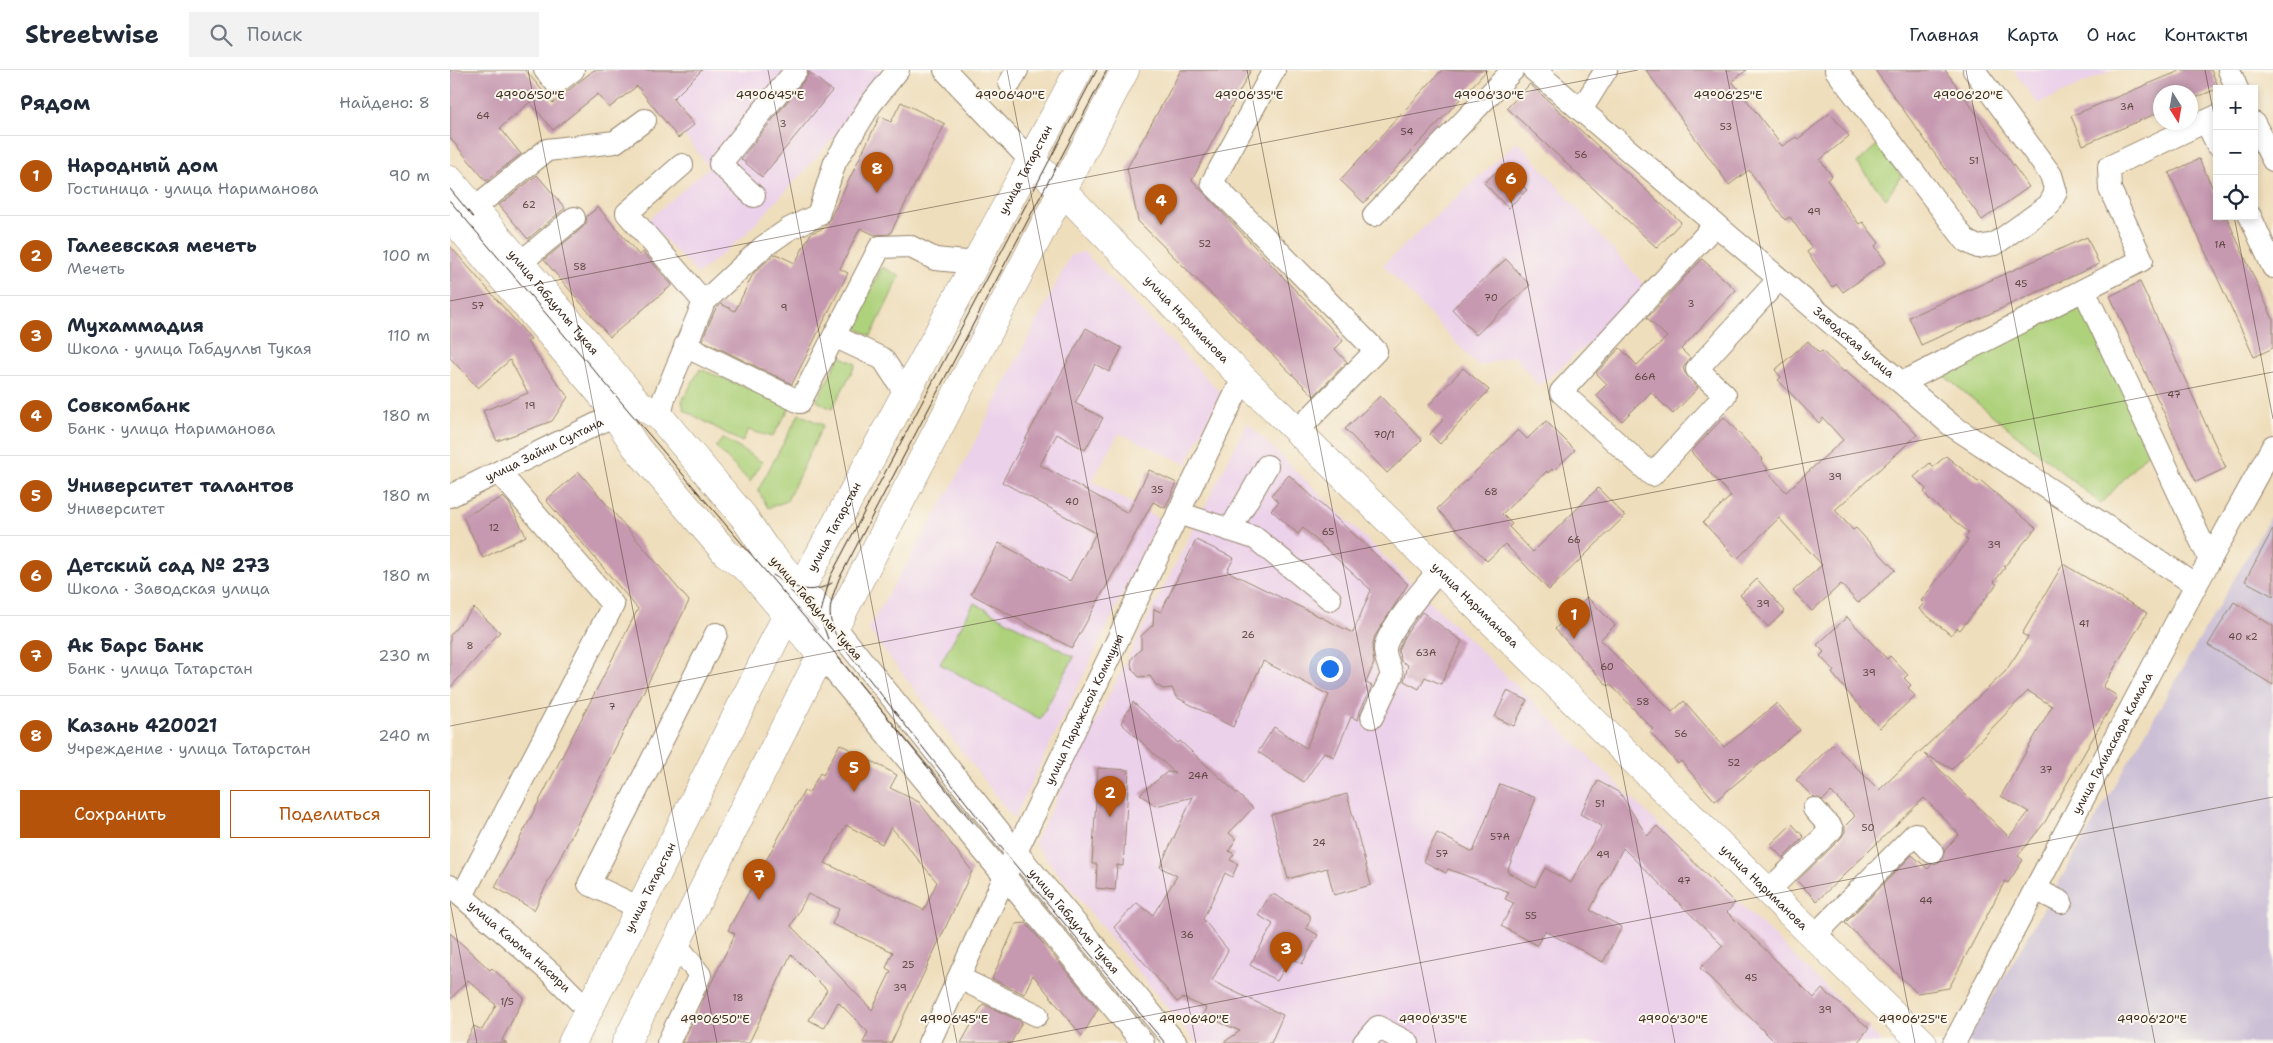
<!DOCTYPE html>
<html lang="ru">
<head>
<meta charset="utf-8">
<style>
  body { margin:0; font-family:"Shantell Sans",sans-serif; background:#f2f2f3; color:#1f2937 }
  .controls { position:absolute; right:15px; top:15px; display:grid; overflow:hidden; border-radius:0px; box-shadow:0 2px 8px #0003 }
  .controls button { width:45px; height:45px; display:grid; place-items:center; padding:0; border:0; border-bottom:1px solid #e0e1e3; background:#fff; color:#1f2937; font:25px sans-serif }
  .compass { position:absolute; left:1703px; top:15px; width:45px; height:45px; border-radius:50%; background:#fff; box-shadow:0 2px 8px #0003; rotate:169deg }
  .you { position:absolute; left:879px; top:598px; width:18px; height:18px; margin:-12px; border:4px solid #fff; border-radius:50%; background:#1a73e8; box-shadow:0 0 0 8px #1a73e833 }
  .badge { display:grid; place-items:center; width:32px; height:32px; border-radius:50%; background:#b45309; color:#fff; font-size:16px; font-weight:700 }
  .pin { position:absolute; translate:-50% -41px; filter:drop-shadow(0 1px 2px #0008) }
  .pin::after { content:''; position:absolute; top:26px; width:18px; height:15px; background:inherit; clip-path:polygon(0 0,100% 0,50% 100%) }
  .list { margin:0; padding:0; list-style:none }
  h2 { display:flex; justify-content:space-between; align-items:center; height:65px; margin:0; padding:0 20px; font-size:21px }
  h2 small { font-size:16px; font-weight:400; color:#747a83 }
  .list li { display:grid; grid-template-columns:32px 1fr auto; gap:15px; align-items:center; box-sizing:border-box; height:80px; padding:0 20px; border-top:1px solid #e0e1e3 }
  .list b { display:block; font-size:19px; white-space:nowrap }
  .list p { margin:0; font-size:16px; white-space:nowrap; color:#747a83 }
  .list em { font-size:16px; font-style:normal; color:#747a83 }
  .actions { display:flex; gap:10px; padding:15px 20px }
  .actions a { flex:1; padding:11px 0; border:1px solid #b45309; border-radius:0px; text-align:center; font-size:18px; color:#b45309 }
  .actions .main { background:#b45309; color:#fff }
  .icon { flex:none; width:28px; height:28px; fill:none; stroke:currentColor; stroke-width:2; stroke-linecap:round; stroke-linejoin:round }
  .map { position:relative; flex:none; width:1823px; height:973px; overflow:hidden }
  header { display:flex; align-items:center; gap:30px; box-sizing:border-box; height:70px; padding:0 25px; background:#fff; border-bottom:1px solid #e0e1e3 }
  header strong { font-size:24px }
  nav { display:flex; gap:28px; margin-inline-start:auto; font-size:18px }
  .search { width:350px; height:45px; background:#f2f2f3; display:flex; align-items:center; gap:12px; box-sizing:border-box; padding:0 18px; border-radius:0px; color:#747a83; font-size:19px }
  main { display:flex }
  aside { flex:1; background:#fff }
  .map>svg:first-child { display:block }
</style>
</head>
<body>
<header>
<strong>Streetwise</strong>
<div class="search"><svg class="icon" aria-label="search" viewBox="0 0 24 24"><circle cx="10" cy="10" r="6"/><path d="M15 15l6 6"/></svg>Поиск</div>
<nav><a>Главная</a><a>Карта</a><a>О нас</a><a>Контакты</a></nav>
</header>
<main>
<aside>
<h2>Рядом<small>Найдено: 8</small></h2>
<ul class="list">
<li><span class="badge">1</span><div><b>Народный дом</b><p>Гостиница · улица Нариманова</p></div><em>90 m</em></li>
<li><span class="badge">2</span><div><b>Галеевская мечеть</b><p>Мечеть</p></div><em>100 m</em></li>
<li><span class="badge">3</span><div><b>Мухаммадия</b><p>Школа · улица Габдуллы Тукая</p></div><em>110 m</em></li>
<li><span class="badge">4</span><div><b>Совкомбанк</b><p>Банк · улица Нариманова</p></div><em>180 m</em></li>
<li><span class="badge">5</span><div><b>Университет талантов</b><p>Университет</p></div><em>180 m</em></li>
<li><span class="badge">6</span><div><b>Детский сад № 273</b><p>Школа · Заводская улица</p></div><em>180 m</em></li>
<li><span class="badge">7</span><div><b>Ак Барс Банк</b><p>Банк · улица Татарстан</p></div><em>230 m</em></li>
<li><span class="badge">8</span><div><b>Казань 420021</b><p>Учреждение · улица Татарстан</p></div><em>240 m</em></li>
</ul>
<div class="actions"><a class="main">Сохранить</a><a>Поделиться</a></div>
</aside>
<div class="map">
<svg width="1823" height="973" viewBox="0 0 1823 973">
  <rect width="100%" height="100%" fill="#fbf7ec"/>
  <filter id="ink" filterUnits="userSpaceOnUse"><feTurbulence type="fractalNoise" baseFrequency=".02" numOctaves="2"/><feDisplacementMap in="SourceGraphic" scale="10" xChannelSelector="R" yChannelSelector="G"/><feConvolveMatrix kernelMatrix="1 2 1 2 8 2 1 2 1" color-interpolation-filters="sRGB"/></filter>
  <filter id="wash" filterUnits="userSpaceOnUse"><feTurbulence type="fractalNoise" baseFrequency=".0096" numOctaves="4" result="noise"/><feDisplacementMap in="SourceGraphic" scale="20" xChannelSelector="R" yChannelSelector="G"/><feGaussianBlur stdDeviation="1.12" result="paint"/><feColorMatrix in="noise" values="0 0 0 0 0 0 0 0 0 0 0 0 0 0 0 0 0 1.4 0 .05"/><feComposite in="paint" operator="in"/></filter>
  <g filter="url(#wash)">
    <rect width="100%" height="100%" fill="#efdebc"/>
    <path fill="#ecd1ea" d="M251,0h192l-89,101 -58,63 -48,40 -51,-53 62,-54 -26,-33 11,-10 -21,-26z
      M1563,0h100l-75,34z
      M1068,71l131,150 -110,95 -25,-30 -36,10 -95,-101z
      M634,182l137,141 -35,71 -67,-31 -27,48 67,38 -145,300 -146,-190 85,-145 118,-229z
      M797,353l636,620h-687l-162,-200z"/>
    <path fill="#cbbfd5" d="M1823,442v531h-307z"/>
    <path fill="#aed17b" stroke="#747e4c" d="M1427,75l24,31 -15,23 -29,-36z
      M432,197l18,9 -29,60 -18,-9z
      M1632,228l72,148 -53,58 -164,-134z
      M390,286l16,8 -24,45 -15,-8z
      M250,299l91,37 -19,31 -24,-7 -6,12 -58,-32 -2,-9z
      M349,344l24,11 -36,76 -19,7 -10,-18z
      M273,368l39,24 -12,20 -34,-35z
      M524,533l100,54 -34,62 -100,-55z"/>
    <g id="blocks">
      <path fill="#c699b0" fill-rule="evenodd" d="M0,0h75l28,33 41,-33h108l-29,29 21,26 -16,13 -41,-52 -28,22 -11,-14 -45,36 -23,-28 -30,26 21,26 -35,27 -36,-43z
        M731,0h70l-59,110 151,161 -8,8 12,13 -33,34 -176,-175 -11,-53z
        M992,0h45l-123,133 -24,-23z
        M1196,0h101l-15,11 50,65 14,-9 2,2 32,-26 19,23 -29,24 12,16 -5,4 32,44 4,-2 16,21 -4,3 11,16 -43,30 -6,-8 -5,3 -25,-35 5,-4 -22,-31 -5,3 -36,-50 -20,15z
        M1425,0h70l84,117 -47,33z
        M1732,0h29l8,18 -29,12v-8h-30v20l-77,33 -12,-29z
        M359,2l23,19 -70,86 -21,-18 65,-81z
        M1080,14l151,138 -24,26 -150,-140z
        M451,32l44,22 -55,110 -15,1 -15,-7 -20,41 8,4 -56,111 -90,-44 13,-30 6,-6 14,7 18,-37 18,-17 5,-3 19,9 16,-30 13,-5 4,-5 52,-107 11,6z
        M1749,89l18,38v19h9l47,103v29l-19,9 -85,-184z
        M1053,95l24,25 -19,18 -24,-25z
        M87,105l28,33 -37,31 -29,-34z
        M148,137l41,48 4,-3 29,33 -62,52 -66,-77 38,-32 4,-5 1,-7z
        M1637,167l12,27 -178,81 -12,-28z
        M0,176l81,93 -4,3 41,55 -16,24 -55,20 -14,-30 45,-18 -18,-33 -32,28 -28,-30z
        M1056,189l24,26 -54,50 -24,-26z
        M1252,189l34,31 -55,59 9,9 -7,10 2,5 13,15 -25,26 -22,-22 -29,29 -26,-26 11,-11 -11,-11 24,-25 17,17 30,-28 -20,-19z
        M1690,212l86,186 -30,14 -86,-186z
        M636,258l36,20 -13,24 -14,-8 -20,39 28,15 -18,32 -28,-16 -17,31 88,48 21,-43 28,13 -12,25 -12,-6 -81,146 -101,-54 28,-51 71,38 26,-48 -94,-51z
        M1358,271l11,12 3,-2 22,21 1,-1 61,52 11,12 -82,75 18,20 3,-2 39,42 -37,33 -17,-19 -29,27 -19,-20 29,-26 -43,-47 -42,41 -34,-37 28,-26 -40,-44 33,-35 39,42 -2,2 7,8 -2,1 20,22 57,-52 -20,-22 -4,5 -41,-43 3,-3 -6,-7z
        M1013,298l26,22 -49,54 -10,-10 13,-14 -15,-14z
        M930,326l42,44 -35,33 -42,-44z
        M1096,351l29,29 -22,21 -1,-2 -4,4 -1,-2 -45,43 10,10 -3,3 24,25 65,-64 27,28 -76,74 -44,-46 -18,17 -50,-52 81,-79 9,9z
        M1496,386l32,26 2,-2 56,48 -32,39 1,1 -11,14 3,2 -37,46 -3,-2 -6,7 -32,-26 5,-6 -3,-2 41,-53 6,-8 -3,-2 4,-5 -39,-33 -6,-8 2,-3 -12,-12 16,-14 3,4z
        M129,402l110,129 -155,309 -39,-23 143,-278 -92,-109z
        M839,405l119,109 -33,52 -3,12 2,15 -8,20 6,3 -12,25 -2,9 -7,-3 -17,40 -10,-5 -20,30 -46,-30 16,-25 32,21 23,-53 -66,-34 -30,66 -57,-30 -4,-9 -9,1 -7,-4 -6,-9 -11,1 -6,-7 -2,-6 1,-6 9,-9v-13l12,-11 1,-16 7,3 35,-72 38,18 -7,13 126,62 18,-43 -68,-62 -5,6 -27,-24 8,-8 -8,-7z
        M53,427l6,6 17,33 -43,22 -20,-41z
        M1823,459v67l-28,-15z
        M1613,494l84,49 -44,74 14,9 -72,126 -27,34 5,4 -15,23 -3,-2 -56,107 -32,5 -72,-70 67,-68 16,14 3,-4 10,-4 4,-11 14,-16 -35,-36 -107,103 -20,-20 44,-43 4,-6v-6l10,-10 -24,-24 -8,8 -11,-4 -16,-16 37,-36 46,46 126,-118 23,-35 -6,-3zM1578,621l24,15 -51,90 28,16 -20,25 -85,-83 28,15z
        M1307,509l28,32 -17,16 -28,-32z
        M1137,527l28,28 -15,15 72,72 12,-11 40,46 53,-44 23,27 -85,71 -34,-40 -3,3 -28,-32 3,-3 -43,-45 -2,2 -53,-57z
        M1784,532l39,24v59l-65,-40z
        M24,538l26,24 -50,56v-53z
        M972,542l40,29 -21,43 -16,-7 -6,12 -15,-8 4,-16 -7,-4 -3,-11 6,-13z
        M1397,547l40,42 3,-3 18,19 -4,3 7,7 -3,3 7,8 -35,32 -30,-33 -18,-22 2,-2 -14,-15 4,-4 -7,-7z
        M1057,621l20,9 -13,26 -19,-9z
        M683,632l45,41 2,-2 73,67 -24,25 7,6 -7,12 5,3 -4,6 8,4 -6,13 -7,-4 -22,46 25,31 -16,31 71,34 -12,28h-48l17,-12 -37,-16 3,-7 -23,-10 -6,4 -63,-75 23,-24 16,12 24,-39 -17,-9 33,-70 -37,9 -16,-12 27,-22 8,1 -54,-50z
        M390,674l57,31 -7,13 29,14 53,69 -81,172h-28l5,-11 -30,-30 -14,26 -15,-8 18,-30 -36,-36 -42,89h-67l53,-109 -7,-4 76,-139 5,2 11,-20 3,2zM396,755l36,19 9,-17 46,55 -13,28 -99,-47zM358,824l31,15 -7,15 61,28 -7,16 5,3 -19,39 -81,-84z
        M648,698l31,2 -6,96 -6,-1 -2,25 -19,-2 1,-24h-5z
        M1148,711l22,12 27,43 10,-10 78,77 -8,9 87,86 8,-9 47,39 -12,15h-81l-76,-75 23,-22 -100,-98 -33,62 32,17 -19,35 -58,-31 -8,14 -36,-19 13,-23 -9,-4 4,-7 -61,-23 -2,4 -23,-12 14,-28 36,19 27,-68 36,14 -29,74 28,15 10,-19 26,15 31,-57 -22,-12z
        M897,724l24,91 -37,10 -7,-27 -39,11 -17,-64z
        M1342,754l12,13 -21,21 -13,-13z
        M820,825h5l35,20v6l-4,7 12,7 -16,29 -11,-7 -14,24 -27,-16 23,-41 -15,-9z
        M576,853l72,86 -16,27 -49,-61 -9,19 -32,-15 24,-55z
        M0,863l40,37 2,-2 32,30 -22,42 5,3h-42l9,-17 8,4 14,-25 -28,-25 -18,20z
        M533,934l39,18 -11,21h-50z"/>
    </g>
  </g>
  <g filter="url(#ink)">
    <use href="#blocks" fill-opacity="0" stroke="#95846d" stroke-width="1"/>
    <g fill="none" stroke-linecap="round" stroke-linejoin="round">
      <g stroke="#95846d" stroke-width="24">
        <g id="minor">
          <path d="M95,0l11,13 17,-13"/>
          <path d="M495,0l86,91"/>
          <path d="M824,0l-62,113 164,168 -79,80"/>
          <path id="s1" d="M1084,0l417,355 245,160"/>
          <path d="M1386,0l130,171 12,6 17,-3 54,-39 7,-13 -5,-17 -77,-105"/>
          <path d="M1779,0l8,19"/>
          <path d="M560,13l7,-13"/>
          <path d="M1131,40l25,-40"/>
          <path d="M1756,51l11,23"/>
          <path d="M1804,53l19,37"/>
          <path d="M232,95l-55,48 77,89"/>
          <path d="M304,126l-34,-32 76,-94"/>
          <path d="M24,138l73,-58 68,-8 30,-22"/>
          <path d="M924,145l139,-145"/>
          <path d="M1800,146l23,51"/>
          <path d="M1265,155l-154,167 91,83 73,-80 -28,-26 82,-90"/>
          <path d="M70,193l54,-45"/>
          <path d="M1634,220l126,270"/>
          <path d="M384,266l49,23 23,35"/>
          <path d="M235,276l115,56 80,-155 29,-1 26,13 41,4"/>
          <path d="M1452,313l240,-123 -32,-71 -1,-22 108,-51"/>
          <path d="M210,347l4,-19 40,-96 59,-55 26,-18 29,-14 17,-53 35,-57 28,-35"/>
          <path id="s2" d="M0,426l179,-88"/>
          <path d="M728,443l77,25 75,61"/>
          <path d="M780,460l37,-64"/>
          <path id="s3" d="M385,557l181,225 160,191"/>
          <path d="M371,585l322,388"/>
          <path d="M922,647l20,-42c-2,-8 -8,-19 -7,-27 3,-19 41,-61 54,-78"/>
          <path id="s4" d="M0,816l101,87 37,37"/>
          <path d="M1585,819l26,13"/>
          <path d="M1318,821l64,-62 -18,-20"/>
          <path d="M12,826l151,-291 -114,-133"/>
          <path d="M190,838l-51,-24 127,-250"/>
          <path d="M1364,866l101,-102 17,18"/>
          <path d="M509,908l78,37"/>
          <path d="M218,973l32,-68 -24,-31"/>
          <path id="s5" d="M479,973l87,-191 227,-474"/>
          <path d="M914,973l14,-16 30,16"/>
          <path id="s6" d="M1504,973l242,-458 77,-139"/>
        </g>
      </g>
      <g stroke="#95846d" stroke-width="29">
        <g id="major">
          <path id="s7" d="M581,91l31,29 181,188 680,665"/>
          <path id="s8" d="M0,110l189,224 21,13 83,99 21,31 71,80"/>
          <path d="M0,146l151,178 35,53 90,106 24,18 71,84"/>
          <path id="s9" d="M122,973l215,-428 292,-545"/>
          <path d="M176,973l206,-410 293,-563"/>
        </g>
      </g>
      <use href="#minor" stroke="#fff" stroke-width="22"/>
      <use href="#major" stroke="#fff" stroke-width="28"/>
      <path stroke="#3b2a1e" stroke-width="1" d="M657,0l-268,509c-10,26 -14,39 1,63l172,219 153,182
        M0,119l23,28
        M0,131l385,452 138,170
        M323,505c19,13 37,21 59,8
        M340,520l33,34
        M378,569l-8,-23 10,-39 267,-507"/>
    </g>
  </g>
  <path fill="none" stroke="#3b2a1e" stroke-width="1" stroke-opacity="0.45" d="M78,0l189,973M318,0l189,973M557,0l189,973M797,0l189,973M1036,0l189,973M1276,0l189,973M1516,0l189,973M1755,0l12,60M1784,146l39,203M0,231l1188,-231M0,656l1823,-354M0,832l27,141M557,973l1266,-246"/>
  <g text-anchor="middle" dominant-baseline="central" stroke-width="4" stroke-linejoin="round" paint-order="stroke">
    <g font-size="10" fill="#5e4642">
      <text x="1677" y="36">3А</text>
      <text x="33" y="45">64</text>
      <text x="333" y="53">3</text>
      <text x="1276" y="56">53</text>
      <text x="957" y="61">54</text>
      <text x="1131" y="84">56</text>
      <text x="1524" y="90">51</text>
      <text x="79" y="134">62</text>
      <text x="1364" y="141">49</text>
      <text x="755" y="173">52</text>
      <text x="1770" y="174">1А</text>
      <text x="130" y="196">58</text>
      <text x="1571" y="213">45</text>
      <text x="1041" y="227">70</text>
      <text x="1241" y="233">3</text>
      <text x="28" y="235">57</text>
      <text x="334" y="237">9</text>
      <text x="1195" y="306">66А</text>
      <text x="1724" y="324">47</text>
      <text x="80" y="335">19</text>
      <text x="934" y="364">70/1</text>
      <text x="1385" y="406">39</text>
      <text x="707" y="419">35</text>
      <text x="1041" y="421">68</text>
      <text x="622" y="431">40</text>
      <text x="44" y="457">12</text>
      <text x="878" y="461">65</text>
      <text x="1124" y="469">66</text>
      <text x="1544" y="474">39</text>
      <text x="1313" y="533">39</text>
      <text x="1634" y="553">41</text>
      <text x="798" y="564">26</text>
      <text x="1793" y="566">40 к2</text>
      <text x="20" y="575">8</text>
      <text x="976" y="582">63А</text>
      <text x="1157" y="596">60</text>
      <text x="1419" y="602">39</text>
      <text x="1193" y="631">58</text>
      <text x="162" y="636">7</text>
      <text x="1231" y="663">56</text>
      <text x="1284" y="692">52</text>
      <text x="1596" y="699">37</text>
      <text x="748" y="705">24А</text>
      <text x="1150" y="733">51</text>
      <text x="1418" y="757">50</text>
      <text x="1050" y="766">57А</text>
      <text x="869" y="772">24</text>
      <text x="992" y="783">57</text>
      <text x="1153" y="784">49</text>
      <text x="1234" y="810">47</text>
      <text x="1476" y="830">44</text>
      <text x="1081" y="845">55</text>
      <text x="737" y="864">36</text>
      <text x="458" y="894">25</text>
      <text x="1301" y="907">45</text>
      <text x="450" y="917">39</text>
      <text x="288" y="927">18</text>
      <text x="57" y="931">1/5</text>
      <text x="1375" y="939">39</text>
    </g>
    <g font-size="12" fill="#3b2a1e" stroke="#fbf7ec">
      <text stroke="none"><textPath href="#s9" startOffset="984">улица Татарстан</textPath></text>
      <text stroke="none"><textPath href="#s8" startOffset="160">улица Габдуллы Тукая</textPath></text>
      <text stroke="none"><textPath href="#s7" startOffset="222">улица Нариманова</textPath></text>
      <text stroke="none"><textPath href="#s1" startOffset="420">Заводская улица</textPath></text>
      <text stroke="none"><textPath href="#s2" startOffset="105">улица Зайни Султана</textPath></text>
      <text stroke="none"><textPath href="#s9" startOffset="579">улица Татарстан</textPath></text>
      <text stroke="none"><textPath href="#s7" startOffset="628">улица Нариманова</textPath></text>
      <text transform="translate(366 538) rotate(49)">улица Габдуллы Тукая</text>
      <text stroke="none"><textPath href="#s5" startOffset="368">улица Парижской Коммуны</textPath></text>
      <text stroke="none"><textPath href="#s6" startOffset="339">улица Галиаскара Камала</textPath></text>
      <text stroke="none"><textPath href="#s9" startOffset="174">улица Татарстан</textPath></text>
      <text stroke="none"><textPath href="#s7" startOffset="1032">улица Нариманова</textPath></text>
      <text stroke="none"><textPath href="#s3" startOffset="379">улица Габдуллы Тукая</textPath></text>
      <text stroke="none"><textPath href="#s4" startOffset="92">улица Каюма Насыри</textPath></text>
    </g>
  </g>
  <g font-size="12" text-anchor="middle" fill="#3b2a1e" stroke="#fbf7ec" stroke-width="4" stroke-linejoin="round" paint-order="stroke">
    <text x="80" y="29">49°06'50"E</text>
    <text x="320" y="29">49°06'45"E</text>
    <text x="560" y="29">49°06'40"E</text>
    <text x="799" y="29">49°06'35"E</text>
    <text x="1039" y="29">49°06'30"E</text>
    <text x="1278" y="29">49°06'25"E</text>
    <text x="1518" y="29">49°06'20"E</text>
    <text x="265" y="953">49°06'50"E</text>
    <text x="504" y="953">49°06'45"E</text>
    <text x="744" y="953">49°06'40"E</text>
    <text x="983" y="953">49°06'35"E</text>
    <text x="1223" y="953">49°06'30"E</text>
    <text x="1463" y="953">49°06'25"E</text>
    <text x="1702" y="953">49°06'20"E</text>
  </g>
</svg>
<div class="controls">
<button>+</button>
<button>−</button>
<button><svg class="icon" aria-label="locate" viewBox="0 0 24 24"><circle cx="12" cy="12" r="6"/><path d="M12 2v4M12 18v4M2 12h4M18 12h4"/></svg></button>
</div>
<svg class="compass" viewBox="-18 -18 36 36"><path d="M0-13l5 13h-10z" fill="#e53935"/><path d="M0 13l5-13h-10z" fill="#747a83"/></svg>
<div class="you"></div>
<div class="pin badge" style="left:1124px;top:569px">1</div>
<div class="pin badge" style="left:660px;top:747px">2</div>
<div class="pin badge" style="left:836px;top:903px">3</div>
<div class="pin badge" style="left:711px;top:155px">4</div>
<div class="pin badge" style="left:404px;top:722px">5</div>
<div class="pin badge" style="left:1061px;top:133px">6</div>
<div class="pin badge" style="left:309px;top:830px">7</div>
<div class="pin badge" style="left:427px;top:123px">8</div>
</div>
</main>
</body>
</html>
